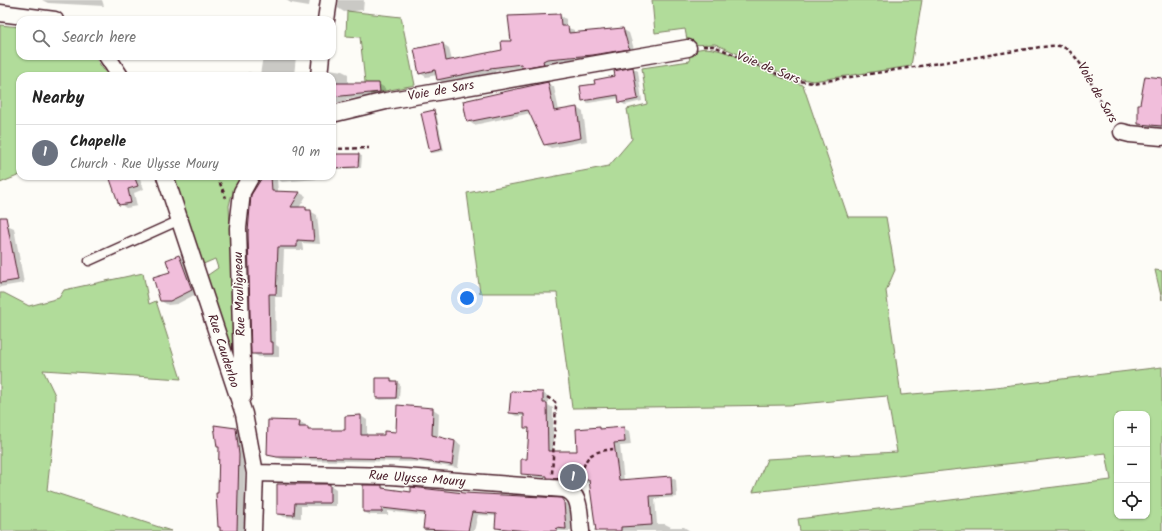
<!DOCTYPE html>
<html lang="en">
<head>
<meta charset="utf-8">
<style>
  body { margin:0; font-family:Kalam,sans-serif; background:#f2f2f2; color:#222 }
  .controls { position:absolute; right:12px; bottom:12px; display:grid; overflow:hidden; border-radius:8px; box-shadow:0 1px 3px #0004 }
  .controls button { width:36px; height:36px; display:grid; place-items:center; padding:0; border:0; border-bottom:1px solid #e0e0e0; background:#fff; color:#222; font:20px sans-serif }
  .you { position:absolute; left:467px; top:298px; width:14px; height:14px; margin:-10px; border:3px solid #fff; border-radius:50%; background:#1a73e8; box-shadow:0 0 0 6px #1a73e833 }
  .badge { display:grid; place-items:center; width:26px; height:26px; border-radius:50%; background:#db2777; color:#fff; font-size:13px; font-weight:700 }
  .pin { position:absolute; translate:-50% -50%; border:2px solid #fff; box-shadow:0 1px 4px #0006 }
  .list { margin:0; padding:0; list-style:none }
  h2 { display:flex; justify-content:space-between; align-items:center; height:52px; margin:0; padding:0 16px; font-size:17px }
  h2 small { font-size:13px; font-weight:400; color:#767676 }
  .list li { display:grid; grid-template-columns:26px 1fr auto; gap:12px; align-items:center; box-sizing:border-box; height:56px; padding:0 16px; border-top:1px solid #e0e0e0 }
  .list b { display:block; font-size:15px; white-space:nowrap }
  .list p { margin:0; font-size:13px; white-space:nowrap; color:#767676 }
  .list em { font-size:13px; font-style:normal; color:#767676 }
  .icon { flex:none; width:22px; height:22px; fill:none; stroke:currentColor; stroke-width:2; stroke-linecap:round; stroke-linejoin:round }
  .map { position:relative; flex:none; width:1162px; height:531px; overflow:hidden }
  .search { position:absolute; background:#fff; box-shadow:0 1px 3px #0004; left:16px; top:16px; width:320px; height:44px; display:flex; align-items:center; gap:10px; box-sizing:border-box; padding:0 14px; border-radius:12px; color:#767676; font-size:15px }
  .panel { position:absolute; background:#fff; box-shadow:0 1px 3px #0004; left:16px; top:72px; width:320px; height:108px; border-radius:12px }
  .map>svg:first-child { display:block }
</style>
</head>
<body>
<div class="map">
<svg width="1162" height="531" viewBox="0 0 1162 531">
  <rect width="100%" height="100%" fill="#fdfcf7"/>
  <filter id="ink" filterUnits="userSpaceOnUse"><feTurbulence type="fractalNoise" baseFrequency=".025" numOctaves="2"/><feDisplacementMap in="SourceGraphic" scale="8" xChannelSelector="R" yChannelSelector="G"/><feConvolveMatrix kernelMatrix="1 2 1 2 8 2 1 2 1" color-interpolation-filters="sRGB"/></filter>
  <g filter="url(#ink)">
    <path fill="#b1dc9a" stroke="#7e7e62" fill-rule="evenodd" d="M652,0h270l-11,66 -98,15 -22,-4 -76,-33 -27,1 -3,-16 -30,4z
      M347,11l54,6 14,68 -45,9 -1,-10h-4v-2l-5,-45 -14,-1z
      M0,25l20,2v29h74l14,20h-88v99l-20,8z
      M705,48c32,2 65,29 98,37l45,132h38l9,53 -9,21 15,104 94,-8 167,-20v164h-362l-2,-12 313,-39 -5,-27 -353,39 14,-33 130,-7 -10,-56 -98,9 -217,3 -15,-115h-77l-13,-100 142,-27 23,-27 -5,-30 20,-5 -5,-36 48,-7 -2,-10zM1117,414h30v102h-30z
      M171,176h72l-12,21 -2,9 6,142h-4l-4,-3 -22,-68 13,-9 -3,-9 -14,6z
      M1155,270l7,1v29z
      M143,273l6,31 7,-3 25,78 -138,-9 12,25 -1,32 -7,63 124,41h-171v-238h4l25,13 30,-8 5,-8z"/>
    <path fill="#0003" d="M42,0h60l2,6 -56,-3z
      M286,0h24l-1,6 -18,-3z
      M339,0h25l-1,10 -19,2 -6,-4z
      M560,16l6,3v8l8,3v3l48,-4 7,4 6,19 -35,6 -46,4 -25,9 -6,-4 -28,4 1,2 -51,10 -7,-3 -1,-5 -11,2 -6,-4 23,-29 6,4 3,13 51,-10 10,-9z
      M263,56h33l-2,20h-47l1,-4 12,3z
      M633,68l5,3 4,30 -17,4 -5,-3v-4l-32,5 -5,-3 13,-16 20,-7 -1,-5z
      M330,69l12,2 6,3v10h31l6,4 1,7 -40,4v3h-14v-26h-3z
      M1162,79v49l-17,-2 -6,-3 1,-18z
      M548,83l6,4 5,24 18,-3 6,4 4,29 -36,7 -7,-4 -13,-31 -57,12 -6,-4z
      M433,111l3,2 8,38 -11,2 -3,-1z
      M332,155h27l3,1 -1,12 -28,1z
      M110,176h29l5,13 -10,4 3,13 -11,2 -6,-4z
      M264,176h49l4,3 -35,3 -5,-3 1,13 22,1 6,3 -7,12h6l12,7 3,29 -18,-1 1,7h-19l-2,47h-7l1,48 3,2v10h-20l-7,-4v-158l9,-17z
      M7,225l7,3 10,55 -24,4v-61z
      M179,256l7,4 12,33 -21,11 -9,1 -7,-4 10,-29z
      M377,379h14l9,5 -1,15 -19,1 -3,-2z
      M542,393l6,3v9l5,3v44h25l21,-24 4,2 20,-2 6,3 2,14 -11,1 4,35 46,-4 6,3 1,17 -22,2 2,25h8l6,3h13l6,4h-96v-2h2l-5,-46 -37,-2 -5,-3 -21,-2 -6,-3 5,-13 3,-30 -5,-3v-11h-9l-6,-3z
      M433,409l6,4 -1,25 17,3 6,4 -3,23 -41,-6 -133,-2 -16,-6 32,-32 6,3 -1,3 7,3h34l15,-15 6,4v16h18l12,-3z
      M235,428l7,4 3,27 -1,72h-21l-4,-37 1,-47 -2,-1z
      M278,485h52l6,4v17h-35v12l-17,-1 -6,-4z
      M382,486l6,4 24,3 149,6 9,7 1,25h-69l-6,-4 1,-11 -19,-1 -4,16h-49l1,-15 -38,-5v4h-18l-6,-3z"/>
    <path fill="#f1bedb" stroke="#4a1f2b" d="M560,14l1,12h7l1,7 54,-5 6,21 -36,6 -46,4 -4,2 1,3 -22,4 -1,-4 -31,4v1l-53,11 -2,-10 -16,4 -5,-25 29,-6 3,18 56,-11 -1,-9h10l-3,-25z
      M633,67l5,32 -19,4 -1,-8 -36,6 -2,-15 15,-2 -1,-4 21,-4 -1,-5z
      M1145,76l17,2v48l-24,-2v-20h2z
      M548,82l6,29 23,-4 4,31 -37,7 -16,-35 -61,12 -4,-21z
      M332,83h47l1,9 -48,5z
      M434,110l8,39 -12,3 -9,-39z
      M332,154h27l-1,13 -26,1z
      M109,176h25l4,10 -10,3 3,14 -12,2z
      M263,176h8l1,15 28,1 -9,15h15v3h5l3,31 -17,-1v7h-19l-2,47h-7l1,48h3v12h-22l-3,-122 3,-37z
      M0,217h6l12,63 -18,3z
      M179,255l13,35 -22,11h-10l-7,-24 17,-5 -4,-12z
      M376,378h15v3h6l-1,17h-20z
      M511,391l32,1v11h4l1,48h29l-1,-22 24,-2v2l24,-2 1,15 -11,1 5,37 52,-4 1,19 -22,1 2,29 -31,2v4h-25l-7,-51 -42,-2v-2l-26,-2v-15h6l2,-31h-5v-14l-15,-1z
      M397,405l36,3 -1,27 23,6 -3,24 -42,-6 -133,-2 -10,-2 1,-35 32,1 -1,6h9v3h37v-14l16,-1v20h23v-4l12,1z
      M214,425l22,3 3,27 -2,76h-17v-4h-2l-2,-34h2l1,-46h-2z
      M277,484h53v19h-35l-1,12 -17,-1z
      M363,485h19v3l29,4v-5l53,6 97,5 3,4 2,27 -10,-1 1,3h-29l-33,-3 1,-14 -24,-2 -4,19 -45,-2 2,-16 -43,-5v4h-19z"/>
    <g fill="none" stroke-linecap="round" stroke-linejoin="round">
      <g stroke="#4a1f2b" stroke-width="11">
        <path id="lane" d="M89,261l91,-41"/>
      </g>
      <g stroke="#4a1f2b" stroke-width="19">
        <path id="street" d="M0,13l55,7
          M326,20l3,-20
          M107,56l13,20
          M319,76l2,-20
          M332,114l54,-13 302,-53
          M1122,132l8,2 32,3
          M165,176l79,238 11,59 -2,58
          M243,396l-5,-168 4,-36 9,-16
          M255,473l136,3 173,13c18,5 15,26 17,42"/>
      </g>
      <path stroke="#4a1f2b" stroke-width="2.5" stroke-dasharray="4 3" stroke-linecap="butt" d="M703,46h10l8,3 70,31 22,3 227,-36c6,0 13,-2 19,-1 22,3 42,59 52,77
        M332,149l37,-1
        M217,176l9,22
        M547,397l8,5 1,4 -4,68
        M580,481c6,-25 6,-28 33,-32"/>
      <use href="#lane" stroke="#fdfcf7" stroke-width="8"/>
      <use href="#street" stroke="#fdfcf7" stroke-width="16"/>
    </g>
  </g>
  <g text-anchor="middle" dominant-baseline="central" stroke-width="3" stroke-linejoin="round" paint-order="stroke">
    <g font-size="13" fill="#4a1f2b" stroke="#fdfcf7">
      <text transform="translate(768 68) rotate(22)">Voie de Sars</text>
      <text transform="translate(441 91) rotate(-10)">Voie de Sars</text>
      <text transform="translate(1097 93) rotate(60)">Voie de Sars</text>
      <text transform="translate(240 294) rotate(-92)">Rue Mouligneau</text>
      <text transform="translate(223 351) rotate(72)">Rue Cauderloo</text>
      <text transform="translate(417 479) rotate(4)">Rue Ulysse Moury</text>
    </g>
  </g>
</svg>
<div class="controls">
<button>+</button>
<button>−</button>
<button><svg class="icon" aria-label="locate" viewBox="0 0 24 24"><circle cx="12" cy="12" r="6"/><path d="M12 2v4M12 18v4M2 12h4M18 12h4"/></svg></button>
</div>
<div class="you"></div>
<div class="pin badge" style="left:573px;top:477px;background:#6b7280">1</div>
<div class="search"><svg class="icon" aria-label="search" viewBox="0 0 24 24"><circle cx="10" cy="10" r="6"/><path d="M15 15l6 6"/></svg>Search here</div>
<section class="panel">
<h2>Nearby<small></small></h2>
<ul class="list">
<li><span class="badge" style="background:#6b7280">1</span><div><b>Chapelle</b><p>Church · Rue Ulysse Moury</p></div><em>90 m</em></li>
</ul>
</section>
</div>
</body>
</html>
